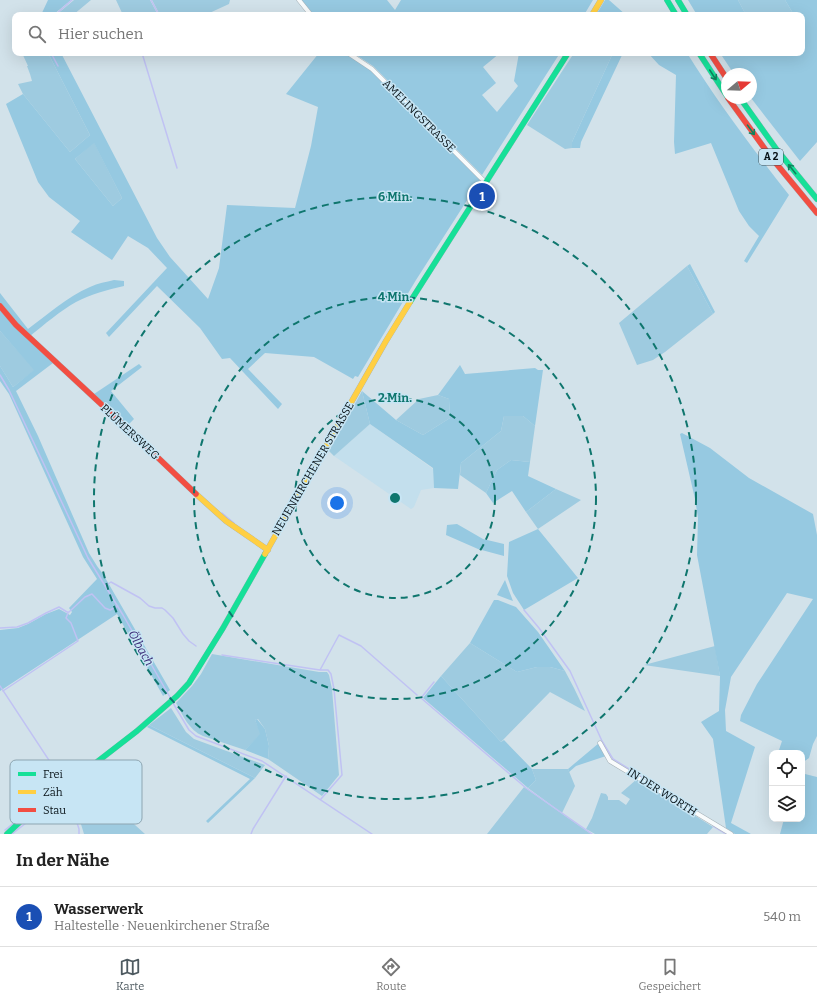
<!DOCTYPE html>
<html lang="de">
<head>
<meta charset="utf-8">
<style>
  body { margin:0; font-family:Bitter,serif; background:#f6f6f6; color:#222 }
  .controls { position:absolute; right:12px; bottom:12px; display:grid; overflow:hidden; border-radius:8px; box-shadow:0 4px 16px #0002 }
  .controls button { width:36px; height:36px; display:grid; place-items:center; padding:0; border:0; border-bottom:1px solid #e0e0e0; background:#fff; color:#222; font:20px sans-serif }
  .compass { position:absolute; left:721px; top:68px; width:36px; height:36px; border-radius:50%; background:#fff; box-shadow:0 4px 16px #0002; rotate:71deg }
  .you { position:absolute; left:337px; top:503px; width:14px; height:14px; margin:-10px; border:3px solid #fff; border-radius:50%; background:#1a73e8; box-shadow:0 0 0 6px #1a73e833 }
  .badge { display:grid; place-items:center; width:26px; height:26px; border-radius:50%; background:#4e5a60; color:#fff; font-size:13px; font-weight:700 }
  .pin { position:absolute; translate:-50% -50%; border:2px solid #fff; box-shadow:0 1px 4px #0006 }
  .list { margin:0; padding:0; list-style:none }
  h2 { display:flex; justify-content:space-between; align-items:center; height:52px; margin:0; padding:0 16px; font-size:17px }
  h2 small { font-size:13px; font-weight:400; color:#767676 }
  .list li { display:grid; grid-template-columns:26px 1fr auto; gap:12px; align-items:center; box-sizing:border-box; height:60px; padding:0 16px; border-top:1px solid #e0e0e0 }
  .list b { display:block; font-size:15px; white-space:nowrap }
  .list p { margin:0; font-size:13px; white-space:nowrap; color:#767676 }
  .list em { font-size:13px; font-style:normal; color:#767676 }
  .icon { flex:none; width:22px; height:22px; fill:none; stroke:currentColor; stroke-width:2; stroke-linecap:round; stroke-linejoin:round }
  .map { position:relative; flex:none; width:817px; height:834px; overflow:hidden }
  .search { position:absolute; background:#fff; box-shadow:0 4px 16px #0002; left:12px; right:12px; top:12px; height:44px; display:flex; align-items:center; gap:10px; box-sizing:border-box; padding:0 14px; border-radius:8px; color:#767676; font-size:15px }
  .sheet { height:112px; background:#fff }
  nav { display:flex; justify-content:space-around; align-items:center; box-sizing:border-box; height:56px; border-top:1px solid #e0e0e0; background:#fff; font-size:11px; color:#767676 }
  nav a { display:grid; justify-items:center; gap:2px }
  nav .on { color:#4e5a60 }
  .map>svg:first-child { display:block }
</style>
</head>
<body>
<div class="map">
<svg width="817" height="834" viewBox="0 0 817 834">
  <rect width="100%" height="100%" fill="#d2e2ea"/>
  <path fill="#c3dfed" d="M370,424l63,45 1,19 -13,2 -7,17 -3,2 -77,-53z"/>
  <path fill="#9ecbe0" d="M74,0h17l-18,15h-17z
    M116,0h34l8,15h-35z
    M152,0h78l-1,4 -24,11h-45z
    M738,0h47l9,15h-48z
    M22,53h26l42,82 -20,17 -47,-58 -5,-10 14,-3 -2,-7 -3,-8h1z
    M574,53h39l-41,89v6l-7,1 -38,-24z
    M94,142l28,56 -9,8 -38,-47z
    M687,266l26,48 -48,38 -12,8 -16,5 -18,-42z
    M0,331l35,39 -22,17 -13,-21z
    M362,391l8,33 -36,32 -5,-5z
    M438,395l11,4 1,19 -27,17 -27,-15 23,-21z
    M504,416h19l12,10 -5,36 -19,-2 -14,10 -11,23 -26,-18 1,-12 40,-32z
    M556,489l25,11 -43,29 -12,-17z
    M470,643l47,29 20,-5h13l15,4 9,17 11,23 -35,-19 -49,50 -60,-66z
    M715,646l5,30 -76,-11z
    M212,654l107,18h8l2,3 3,14 7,86 -17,21 -54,-37 1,-13 -4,-17 -7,-10 -3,1 6,14 -16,16 -42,-14c-14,-6 -20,-20 -27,-33l16,-17 9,-12z
    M171,708l15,24 8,7 71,26 -10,13 -106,-53z
    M532,769h36l7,17 -13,27 -34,-25 8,-8z
    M83,778l62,56h-61l-14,-46z
    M637,779l76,48 -6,7h-112l-9,-5 6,-11 9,-25 5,1 2,3v3h11l7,5 4,-6 -9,-6z
    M524,787l67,47h-104z"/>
  <path fill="#96c9e1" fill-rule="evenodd" d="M48,0h23l-18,15h-12z
    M301,0h86l8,10 6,-10h192l-9,15h-270z
    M605,0h4l17,15h-30z
    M688,0h50l8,15h-49z
    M785,0h32v142l-17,19 -49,-63v-24h-17l-14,-21h82v-38h-8z
    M48,53h13l96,185 13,19 38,42 11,-31 8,-63 68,3 16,-62 7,-39 -32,-13 33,-41h25l27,17 109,110 -64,100 -58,97 -3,-1 -2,3 -39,-22 -49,-4 -17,16 34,35 -4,5 -48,-51 -8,1 -22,-31 -43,-42 -48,51 -3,-4 61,-65 -19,-20 -20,-12 -16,24 -41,-28 9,-11 -31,-24 -11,-15 -32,-78 17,-10 47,58 20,-17zM94,143l28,55 -9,8 -38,-47z
    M353,53h147l-17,14 13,16 -14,12 15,17 21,-26 -4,-5 5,-28h41l-78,122 -109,-109z
    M613,53h10l-42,89 -1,6h-8v-6z
    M648,53h39c31,50 66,96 102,142l-42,68 -3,-2 15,-25 -10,-10 -10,-15 -28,-68 -36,11 -1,-12 2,-67 -17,-10z
    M690,264l25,48 -2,2 -26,-48z
    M114,280l10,1v5c-17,4 -33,8 -48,16 -16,9 -31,22 -46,34l-13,-12 -17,-21v-10l28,36c19,-14 39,-32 62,-42 8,-4 16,-5 24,-7z
    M0,309l53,54 -37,28 22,45 51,117 8,13 6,8 67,116 -7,6 -46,-82 -117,77v-61l18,-2 10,-4 18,-10 13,-5 11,6 2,-3 -3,-4 28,-29 -14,-22 -74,-163 -9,-13v-15l13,21 21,-17 -34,-39z
    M139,364l3,3 -31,24 23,28 -6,6 -34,-31z
    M460,365l5,9 70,-6 3,2h5l-8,56 -12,-10h-19l-3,15 -40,32 -3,26 -24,-1 -1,-20 -63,-44 -8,-33 34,29 27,15 27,-17 -1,-19 -11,-4z
    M682,433l28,15 39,30 64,36 4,21v201l-4,8 -4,14 -7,5v-10h-24l4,-12 -42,-20 1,-6 16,-31 56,-85 -26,-6 -56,84 -6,33 1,21 29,16 -24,76 20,11h-16l-9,-6 -13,-89 -12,-17 18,-11 1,-35 -23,-121 1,-37 -3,-19 -15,-65z
    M511,460l19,2 -2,14 28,13 -30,23 -14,-21 -19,12 -7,-10 11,-23z
    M457,524l26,15 21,5v12l-26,-7 -32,-14 1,-10z
    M538,529l40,49 -54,32 -11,-17 -6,-17 2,-34z
    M505,580l8,21 -16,-6z
    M494,600h4l18,7 22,25 27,39 -15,-4h-13l-20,5 -47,-29z
    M441,676l60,66 3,-2 28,29 4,11 -8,8 -105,-90z
    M257,719l8,10 4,17 -1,13 -23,-9 15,-16 -5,-14z
    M149,725l106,53 -47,45 -2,-2 44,-42 -103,-52z
    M599,743l7,13 -30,10 -7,6 -1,-3z
    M805,774l12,3v57h-37l4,-15h18v-43z"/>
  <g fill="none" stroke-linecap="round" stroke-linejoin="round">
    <path stroke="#c0c2f3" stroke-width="1.5" d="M151,0l8,15
      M55,15l17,-15
      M51,53l7,13
      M142,53l35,115
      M0,375l9,15 79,168 35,57 48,84
      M222,513l12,10
      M105,586l6,-4 29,16 9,8 6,2h7l3,2 8,8 10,16 6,7 7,5
      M524,610l15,18 31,43 17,37 15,33 11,18 68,42
      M0,628l17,-1 11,-4 18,-10 13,-6 8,5h2l16,-15 7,-3 13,14 5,2 8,-4
      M222,655l98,15h8l3,4 3,15 8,86 -21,24
      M320,670l19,-35 22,11 56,49
      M434,682l-13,16 105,90 66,46
      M0,686l62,94
      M3,691l75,-50 -7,-18 -5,-5 2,-5
      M173,703l16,27 7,6 66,25 110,73
      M67,792l12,37v5
      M713,826l13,8
      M5,830l16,-13 41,-33
      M12,834l52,-41
      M251,834l2,-5 33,-53"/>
    <g stroke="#a4b0b7" stroke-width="5">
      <path id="street" d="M299,0l12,15
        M348,53l24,16 114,114
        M600,743l10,18 121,73"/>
    </g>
    <g stroke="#a4b0b7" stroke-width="6">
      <path id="fast" d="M667,0l9,15
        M678,0l9,15
        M699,53l28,43
        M740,98l37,52 40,49
        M410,302l158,-249
        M7,834l15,-14 115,-89 40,-35 12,-13 34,-55 42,-74"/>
    </g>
    <g stroke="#a4b0b7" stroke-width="6">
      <path id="slow" d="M592,15l9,-15
        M196,494l30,27 42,29
        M265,554l121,-213 24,-39"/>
    </g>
    <g stroke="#a4b0b7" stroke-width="6">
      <path id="jam" d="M710,53l17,26
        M728,98l42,58 47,57
        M0,306l16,19 113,105 67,64"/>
    </g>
    <use href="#street" stroke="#f8fbfc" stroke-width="4"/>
    <use href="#fast" stroke="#16e098" stroke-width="5.5"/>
    <use href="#slow" stroke="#ffcf43" stroke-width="5.5"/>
    <use href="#jam" stroke="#f24e42" stroke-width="5.5"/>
  </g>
  <defs><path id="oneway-shaft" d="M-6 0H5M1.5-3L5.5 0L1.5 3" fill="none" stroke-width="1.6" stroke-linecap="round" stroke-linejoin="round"/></defs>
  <g stroke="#0f835e">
    <use href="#oneway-shaft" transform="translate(713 75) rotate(57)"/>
    <use href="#oneway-shaft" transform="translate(751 130) rotate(54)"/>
    <use href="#oneway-shaft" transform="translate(792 169) rotate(-129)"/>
  </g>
  <g fill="none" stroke="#0f766e" stroke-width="2" stroke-dasharray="7 5">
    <circle cx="395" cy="498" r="100"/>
    <circle cx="395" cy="498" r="201"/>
    <circle cx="395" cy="498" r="301"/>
  </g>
  <g text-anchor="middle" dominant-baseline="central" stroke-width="3" stroke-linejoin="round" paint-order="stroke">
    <rect fill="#c7e5f4" stroke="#415159" stroke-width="1" x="759" y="149" width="24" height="16" rx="3"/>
    <g font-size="10" font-weight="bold" fill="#071116">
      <text x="771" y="157">A 2</text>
    </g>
    <g font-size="11" fill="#071116" stroke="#c7e5f4">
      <text transform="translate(419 116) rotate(45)">AMELINGSTRASSE</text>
      <text transform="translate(130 432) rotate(43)">PLÜMERSWEG</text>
      <text transform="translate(313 469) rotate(-60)">NEUENKIRCHENER STRASSE</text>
      <text transform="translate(662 792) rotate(32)">IN DER WORTH</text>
    </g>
    <g font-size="12" font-style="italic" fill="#3a2b77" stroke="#c7e5f4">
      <text transform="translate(141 648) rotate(60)">Ölbach</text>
    </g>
  </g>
  <rect x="10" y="760" width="132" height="64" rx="6" fill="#c7e5f4" stroke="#8da5b1" stroke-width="1"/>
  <rect x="18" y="772" width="18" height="4" fill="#16e098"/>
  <rect x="18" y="790" width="18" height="4" fill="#ffcf43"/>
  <rect x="18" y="808" width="18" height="4" fill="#f24e42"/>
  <g font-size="11" fill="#071116">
    <text x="43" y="778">Frei</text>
    <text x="43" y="796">Zäh</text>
    <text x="43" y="814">Stau</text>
  </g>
  <circle cx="395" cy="498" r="6" fill="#0f766e" stroke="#c7e5f4" stroke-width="2"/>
  <g font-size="12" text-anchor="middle" font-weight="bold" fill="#0f766e" stroke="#c7e5f4" stroke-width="3" stroke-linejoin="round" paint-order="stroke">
    <text x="395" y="201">6 Min.</text>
    <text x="395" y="301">4 Min.</text>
    <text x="395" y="402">2 Min.</text>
  </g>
</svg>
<div class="controls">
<button><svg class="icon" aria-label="locate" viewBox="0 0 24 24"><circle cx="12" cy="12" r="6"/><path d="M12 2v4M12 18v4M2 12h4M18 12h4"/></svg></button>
<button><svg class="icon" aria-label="layers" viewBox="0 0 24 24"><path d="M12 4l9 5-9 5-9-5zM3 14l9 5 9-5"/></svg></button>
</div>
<svg class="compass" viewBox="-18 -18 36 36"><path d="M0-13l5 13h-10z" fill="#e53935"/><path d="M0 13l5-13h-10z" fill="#767676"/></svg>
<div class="you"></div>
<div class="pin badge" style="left:482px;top:196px;background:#1a4fb4">1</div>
<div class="search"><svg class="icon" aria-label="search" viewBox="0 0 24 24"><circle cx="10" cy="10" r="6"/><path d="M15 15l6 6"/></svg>Hier suchen</div>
</div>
<section class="sheet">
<h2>In der Nähe<small></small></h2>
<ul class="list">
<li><span class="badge" style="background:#1a4fb4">1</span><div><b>Wasserwerk</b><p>Haltestelle · Neuenkirchener Straße</p></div><em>540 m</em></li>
</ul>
</section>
<nav>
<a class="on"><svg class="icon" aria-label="map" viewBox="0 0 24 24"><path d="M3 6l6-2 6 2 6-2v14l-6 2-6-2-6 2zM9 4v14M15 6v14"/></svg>Karte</a>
<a><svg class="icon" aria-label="directions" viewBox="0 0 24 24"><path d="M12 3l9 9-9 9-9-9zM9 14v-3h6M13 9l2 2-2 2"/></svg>Route</a>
<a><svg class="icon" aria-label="saved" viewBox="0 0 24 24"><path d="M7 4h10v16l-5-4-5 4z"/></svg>Gespeichert</a>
</nav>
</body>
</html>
